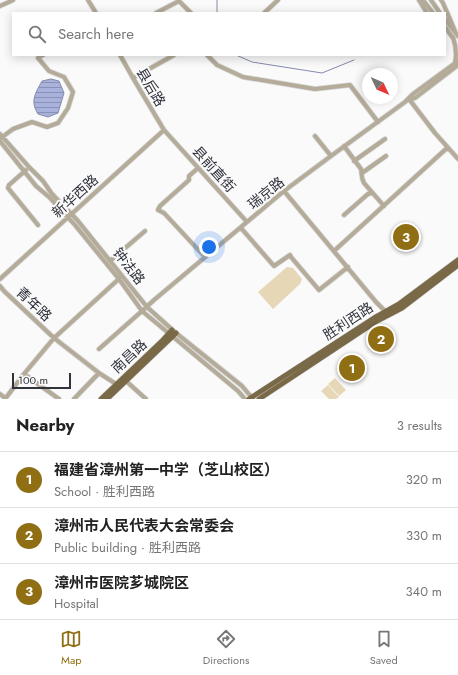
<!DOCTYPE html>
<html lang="en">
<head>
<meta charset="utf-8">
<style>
  body { margin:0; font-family:Jost,"Noto Sans SC",sans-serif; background:#f2f2f2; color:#222 }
  .compass { position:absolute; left:362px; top:68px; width:36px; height:36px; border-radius:50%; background:#fff; box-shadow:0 2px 10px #0003; rotate:134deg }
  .scale { position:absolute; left:12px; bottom:10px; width:59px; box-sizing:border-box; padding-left:4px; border:2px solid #30323c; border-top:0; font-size:11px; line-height:14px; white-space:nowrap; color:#30323c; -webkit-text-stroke:3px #fafafa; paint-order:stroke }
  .you { position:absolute; left:209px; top:247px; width:14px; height:14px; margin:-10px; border:3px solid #fff; border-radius:50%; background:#1a73e8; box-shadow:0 0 0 6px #1a73e833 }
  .badge { display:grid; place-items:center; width:26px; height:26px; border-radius:50%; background:#906e13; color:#fff; font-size:13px; font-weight:700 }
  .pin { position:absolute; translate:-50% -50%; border:2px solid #fff; box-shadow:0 1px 4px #0006 }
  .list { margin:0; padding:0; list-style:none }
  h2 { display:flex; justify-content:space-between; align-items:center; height:52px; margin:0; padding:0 16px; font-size:17px }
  h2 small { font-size:13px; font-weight:400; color:#767676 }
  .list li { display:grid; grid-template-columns:26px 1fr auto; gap:12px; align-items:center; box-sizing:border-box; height:56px; padding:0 16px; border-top:1px solid #e0e0e0 }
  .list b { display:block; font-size:15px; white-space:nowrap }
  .list p { margin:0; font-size:13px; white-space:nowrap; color:#767676 }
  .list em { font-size:13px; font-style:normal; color:#767676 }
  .icon { flex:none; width:22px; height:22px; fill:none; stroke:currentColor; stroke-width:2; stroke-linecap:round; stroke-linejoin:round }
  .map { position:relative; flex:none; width:458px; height:399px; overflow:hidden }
  .search { position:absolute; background:#fff; box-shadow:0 2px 10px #0003; left:12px; right:12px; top:12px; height:44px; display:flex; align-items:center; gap:10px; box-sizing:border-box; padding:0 14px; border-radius:0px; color:#767676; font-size:15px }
  .sheet { height:220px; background:#fff }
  nav { display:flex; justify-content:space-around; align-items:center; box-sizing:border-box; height:56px; border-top:1px solid #e0e0e0; background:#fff; font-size:11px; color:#767676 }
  nav a { display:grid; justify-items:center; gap:2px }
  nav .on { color:#906e13 }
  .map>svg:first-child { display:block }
</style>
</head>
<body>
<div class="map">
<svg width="458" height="399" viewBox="0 0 458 399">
  <defs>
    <pattern id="water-rules" width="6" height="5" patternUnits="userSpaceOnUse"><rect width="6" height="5" fill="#a9b1dd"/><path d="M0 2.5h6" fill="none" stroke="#8a91b4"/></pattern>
  </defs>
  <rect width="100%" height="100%" fill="#fafafa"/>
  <path fill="#e6d7b6" d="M287,267l6,1 9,11 -2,5 -27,25 -15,-17z
    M335,378l11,12 -7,6 -11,-12z
    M328,385l11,12 -3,2h-7l-8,-8z"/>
  <path fill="url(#water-rules)" stroke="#858bad" d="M51,79l8,2 5,12 -6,20 -10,4 -10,-3c-8,-13 -3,-20 4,-33z"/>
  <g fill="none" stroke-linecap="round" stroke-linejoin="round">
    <path stroke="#858bad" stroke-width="1" d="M217,0v13
      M236,55l16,7 70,11 32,-13"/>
    <g stroke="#d6d6d8" stroke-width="5.5">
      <path id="minor" d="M88,0l8,13
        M419,0l8,13
        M423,0l10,13
        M431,0l9,13
        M441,0l2,3 12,28
        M0,6l9,-4 4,-2
        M156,13l23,-12 12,12
        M264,13l14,-13
        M445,19l13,17
        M445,27l8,11
        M453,37c3,9 4,17 2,26
        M120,55l13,23 31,52 83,92
        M207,55l10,10 26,12 72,12 35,-4 28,37
        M133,78l41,-23
        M409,99l26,34 23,26
        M410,99l5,-1 43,-33
        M0,134l29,33 14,14 9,13 26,27 69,86 29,26 66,53 11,13
        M315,136l16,20
        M1,138l12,-9 19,-7 15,5 11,-4 10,-15 5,-16 -9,-15 -15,-6 -11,-13 5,-3
        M0,141l36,45 13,11 26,28 44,54 23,32 96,80 7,8
        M344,146l17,23c1,5 0,9 3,14l20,23
        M354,161l31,-22
        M198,168l-9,8v4l-29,26 -2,4 6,3 41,44
        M26,170l-17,15 -1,3 30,37
        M362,173l24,-17
        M284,191l92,111 11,11
        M344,215l24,-21 4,-1
        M241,228l33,38 16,-11 1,2 28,33 29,-23
        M334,251l113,-103
        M110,261l35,-30
        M0,279l164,-149
        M0,286l4,5 50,47 45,35 17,11
        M99,349l43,-38 12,-11 130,-109 47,-35 74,-54 8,-8 45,-33
        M24,374l35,25
        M126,381l20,18
        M0,394l5,4
        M5,399l19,-25 30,-36 67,-61
        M74,399l25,-26"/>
    </g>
    <g stroke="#d6d6d8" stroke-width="6">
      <path id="major" d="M101,399l62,-59 9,-10
        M107,399l65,-62 4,-4
        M249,399l125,-81 25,-14 59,-44
        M259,399l118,-78 25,-13 56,-43"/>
    </g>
    <use href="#minor" stroke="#b4ab98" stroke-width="4"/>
    <use href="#major" stroke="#796947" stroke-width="5"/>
  </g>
  <g text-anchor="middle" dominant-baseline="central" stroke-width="4" stroke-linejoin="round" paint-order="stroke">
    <g font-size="14" fill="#30323c" stroke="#fafafa">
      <text transform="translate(151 87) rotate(59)">县后路</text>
      <text transform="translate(214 169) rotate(48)">县前直街</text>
      <text transform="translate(266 193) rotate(-39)">瑞京路</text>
      <text transform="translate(75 196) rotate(-42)">新华西路</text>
      <text transform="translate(129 266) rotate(52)">钟法路</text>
      <text transform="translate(34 304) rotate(43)">青年路</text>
      <text transform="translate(348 321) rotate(-33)">胜利西路</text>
      <text transform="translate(129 356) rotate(-43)">南昌路</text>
    </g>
  </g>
</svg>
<svg class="compass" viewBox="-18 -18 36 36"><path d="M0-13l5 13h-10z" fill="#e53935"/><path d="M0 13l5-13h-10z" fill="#767676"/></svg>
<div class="scale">100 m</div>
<div class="you"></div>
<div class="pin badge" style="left:352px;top:368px">1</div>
<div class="pin badge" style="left:381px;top:339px">2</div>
<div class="pin badge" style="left:406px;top:237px">3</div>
<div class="search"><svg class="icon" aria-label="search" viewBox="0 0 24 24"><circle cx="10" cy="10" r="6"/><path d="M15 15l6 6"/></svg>Search here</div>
</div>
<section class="sheet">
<h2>Nearby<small>3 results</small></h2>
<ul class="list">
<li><span class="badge">1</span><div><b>福建省漳州第一中学（芝山校区）</b><p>School · 胜利西路</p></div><em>320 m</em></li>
<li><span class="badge">2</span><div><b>漳州市人民代表大会常委会</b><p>Public building · 胜利西路</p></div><em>330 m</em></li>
<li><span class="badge">3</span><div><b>漳州市医院芗城院区</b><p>Hospital</p></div><em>340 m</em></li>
</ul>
</section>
<nav>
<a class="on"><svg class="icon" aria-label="map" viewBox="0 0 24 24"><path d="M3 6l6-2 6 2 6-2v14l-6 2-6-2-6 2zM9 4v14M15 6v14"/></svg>Map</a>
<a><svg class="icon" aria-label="directions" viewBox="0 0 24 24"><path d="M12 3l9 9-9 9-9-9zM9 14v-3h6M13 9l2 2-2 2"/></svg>Directions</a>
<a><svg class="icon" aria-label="saved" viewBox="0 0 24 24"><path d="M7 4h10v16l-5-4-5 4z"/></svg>Saved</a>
</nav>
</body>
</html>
